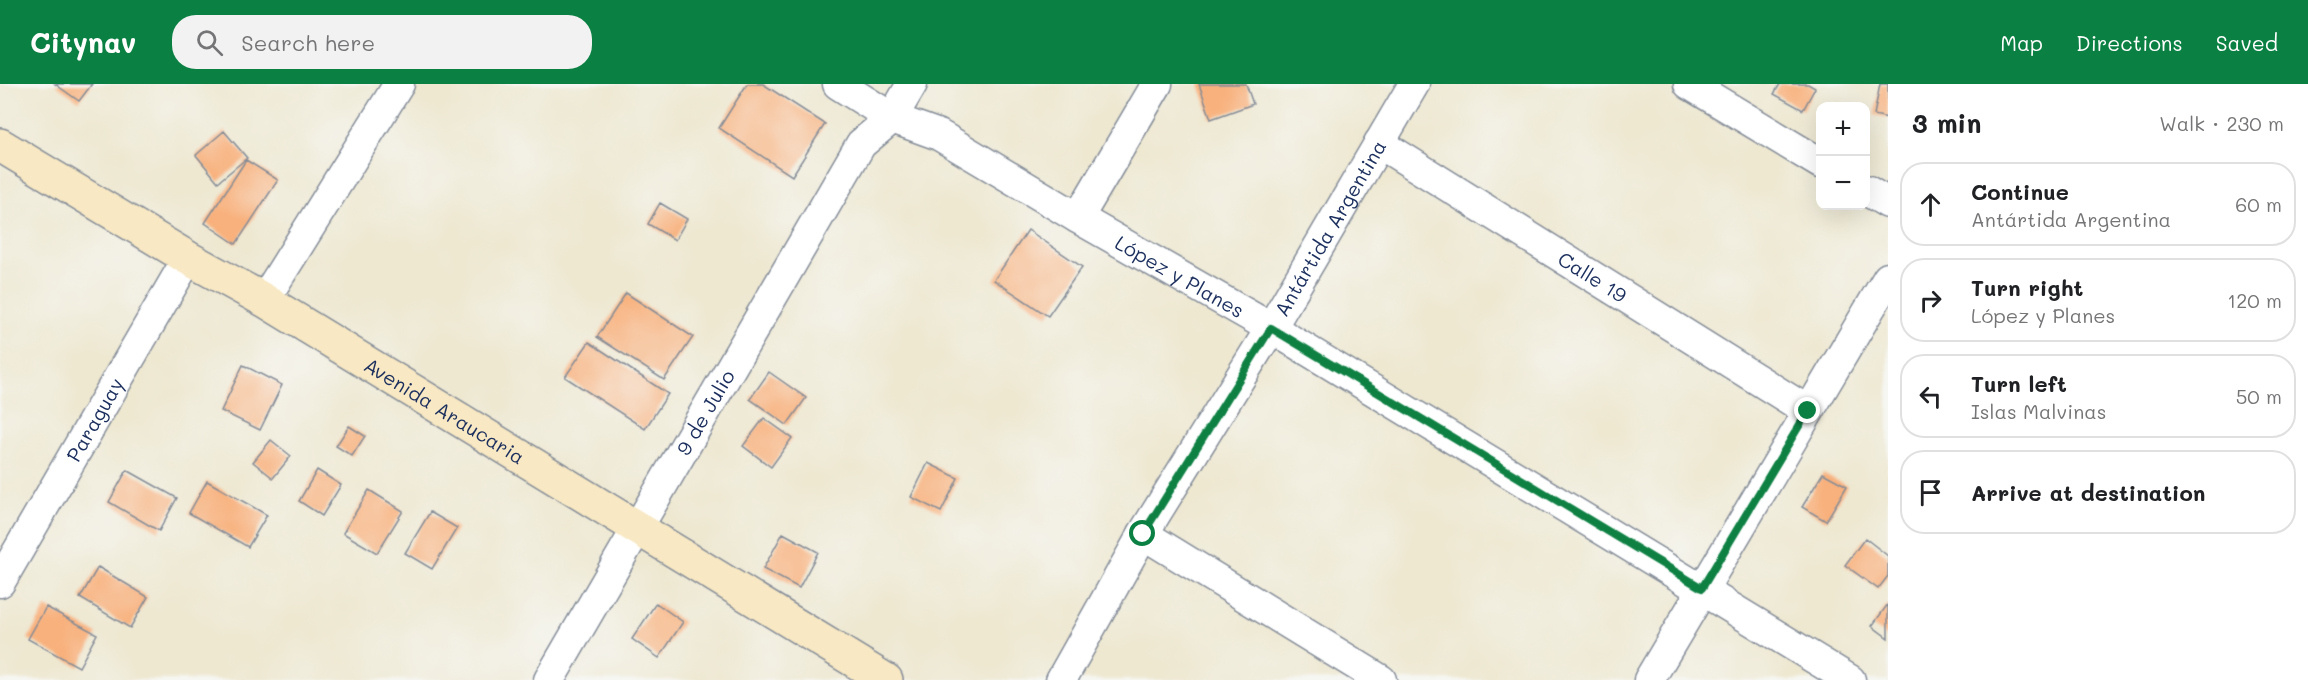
<!DOCTYPE html>
<html lang="en">
<head>
<meta charset="utf-8">
<style>
  body { margin:0; font-family:Mali,sans-serif; background:#f2f2f2; color:#202124 }
  .controls { position:absolute; right:18px; top:18px; display:grid; overflow:hidden; border-radius:12px; box-shadow:0 6px 24px #0002 }
  .controls button { width:54px; height:54px; display:grid; place-items:center; padding:0; border:0; border-bottom:2px solid #e0e0e0; background:#fff; color:#202124; font:30px sans-serif }
  .stop { position:absolute; width:18px; height:18px; margin:-14px; border:4px solid #0b8043; border-radius:50%; background:#fff }
  .stop.end { background:#0b8043; border-color:#fff; box-shadow:0 2px 6px #0008 }
  .list { margin:0; padding:0; list-style:none }
  h2 { display:flex; justify-content:space-between; align-items:center; height:78px; margin:0; padding:0 24px; font-size:26px }
  h2 small { font-size:20px; font-weight:400; color:#757577 }
  .list li { display:grid; grid-template-columns:39px 1fr auto; gap:18px; align-items:center; box-sizing:border-box; height:84px; margin:0 12px 12px; padding:0 12px; border:2px solid #e0e0e0; border-radius:24px }
  .list b { display:block; font-size:22px; white-space:nowrap }
  .list p { margin:0; font-size:20px; white-space:nowrap; color:#757577 }
  .list em { font-size:20px; font-style:normal; color:#757577 }
  .icon { flex:none; width:33px; height:33px; fill:none; stroke:currentColor; stroke-width:2; stroke-linecap:round; stroke-linejoin:round }
  .map { position:relative; flex:none; width:1888px; height:596px; overflow:hidden }
  header { display:flex; align-items:center; gap:36px; box-sizing:border-box; height:84px; padding:0 30px; background:#0b8043; color:#fff }
  header strong { font-size:28px }
  nav { display:flex; gap:33px; margin-inline-start:auto; font-size:21px }
  .search { width:420px; height:54px; background:#f2f2f2; display:flex; align-items:center; gap:15px; box-sizing:border-box; padding:0 21px; border-radius:24px; color:#757577; font-size:22px }
  main { display:flex }
  aside { flex:1; background:#fff }
  .map>svg:first-child { display:block }
</style>
</head>
<body>
<header>
<strong>Citynav</strong>
<div class="search"><svg class="icon" aria-label="search" viewBox="0 0 24 24"><circle cx="10" cy="10" r="6"/><path d="M15 15l6 6"/></svg>Search here</div>
<nav><a>Map</a><a>Directions</a><a>Saved</a></nav>
</header>
<main>
<div class="map">
<svg width="1888" height="596" viewBox="0 0 1888 596">
  <rect width="100%" height="100%" fill="#f6f6f2"/>
  <filter id="ink" filterUnits="userSpaceOnUse"><feTurbulence type="fractalNoise" baseFrequency=".0167" numOctaves="2"/><feDisplacementMap in="SourceGraphic" scale="12" xChannelSelector="R" yChannelSelector="G"/><feConvolveMatrix kernelMatrix="1 2 1 2 8 2 1 2 1" color-interpolation-filters="sRGB"/></filter>
  <filter id="wash" filterUnits="userSpaceOnUse"><feTurbulence type="fractalNoise" baseFrequency=".008" numOctaves="4" result="noise"/><feDisplacementMap in="SourceGraphic" scale="24" xChannelSelector="R" yChannelSelector="G"/><feGaussianBlur stdDeviation="1.35" result="paint"/><feColorMatrix in="noise" values="0 0 0 0 0 0 0 0 0 0 0 0 0 0 0 0 0 1.4 0 .05"/><feComposite in="paint" operator="in"/></filter>
  <g filter="url(#wash)">
    <rect width="100%" height="100%" fill="#eee8d1"/>
    <g id="blocks">
      <path fill="#f8b17d" d="M55,0h37l-13,17z
        M747,0h16l62,40 -33,52 -73,-48z
        M1199,0h47l7,20 -42,15z
        M1780,0h28l7,4 -12,22 -29,-16z
        M1880,0h8v34l-14,-3z
        M224,47l23,27 -29,24 -22,-27z
        M246,76l32,20 -42,64 -31,-21z
        M660,119l27,16 -12,21 -27,-16z
        M1028,146l54,37 -34,49 -54,-36z
        M626,209l67,44 -29,43 -67,-43z
        M589,258l79,52 -23,35 -80,-52z
        M243,281l39,20 -22,45 -39,-19z
        M769,288l37,26 -19,27 -37,-26z
        M764,334l28,20 -21,29 -28,-21z
        M349,342l16,10 -13,20 -16,-10z
        M271,356l20,16 -18,22 -20,-16z
        M928,379l30,15 -17,34 -30,-15z
        M127,386l50,28 -18,33 -50,-29z
        M317,386l24,15 -19,31 -23,-15z
        M1823,389l24,13 -21,35 -24,-14z
        M207,397l60,34 -19,32 -59,-34z
        M369,406l34,21 -26,42 -34,-20z
        M430,428l27,16 -25,41 -27,-16z
        M783,449l35,19 -19,36 -36,-19z
        M1865,454l23,18v20l-10,13 -33,-24z
        M98,483l50,30 -18,31 -50,-30z
        M656,519l27,19 -24,36 -27,-19z
        M1888,520v34l-16,-12z
        M46,523l51,27 -18,33 -51,-28z"/>
    </g>
  </g>
  <g filter="url(#ink)">
    <use href="#blocks" fill-opacity="0" stroke="#848c98" stroke-width="1.5"/>
    <g fill="none" stroke-linecap="round" stroke-linejoin="round">
      <g stroke="#848c98" stroke-width="33">
        <g id="street">
          <path id="s1" d="M838,0l54,34 47,17 139,83 193,110 579,352"/>
          <path d="M1689,0l131,79"/>
          <path id="s2" d="M1379,59l429,268"/>
          <path d="M1866,106l22,13"/>
          <path d="M1078,134l79,-134"/>
          <path d="M264,216l135,-216"/>
          <path d="M1143,450l238,146"/>
          <path id="s3" d="M0,498l188,-324"/>
          <path id="s4" d="M549,596l312,-536 31,-26 20,-34"/>
          <path id="s5" d="M1061,596l82,-146 128,-206 143,-244"/>
          <path d="M1649,596l239,-402"/>
        </g>
      </g>
      <g stroke="#848c98" stroke-width="36">
        <g id="secondary">
          <path id="s6" d="M0,61l188,113 76,42 622,380"/>
        </g>
      </g>
      <use href="#street" stroke="#fff" stroke-width="30"/>
      <use href="#secondary" stroke="#f8e8c3" stroke-width="33"/>
    </g>
  </g>
  <g fill="none" stroke-linecap="round" stroke-linejoin="round" filter="url(#ink)">
    <path stroke="#0b8043" stroke-width="8" d="M1143,450l128,-206 431,260 106,-177"/>
  </g>
  <g text-anchor="middle" dominant-baseline="central" stroke-width="4.5" stroke-linejoin="round" paint-order="stroke">
    <g font-size="20" fill="#1b2f5e" stroke="#f6f6f2">
      <text stroke="none"><textPath href="#s5" startOffset="526">Antártida Argentina</textPath></text>
      <text stroke="none"><textPath href="#s1" startOffset="393">López y Planes</textPath></text>
      <text stroke="none"><textPath href="#s2" startOffset="252">Calle 19</textPath></text>
      <text stroke="none"><textPath href="#s6" startOffset="518">Avenida Araucaria</textPath></text>
      <text stroke="none"><textPath href="#s4" startOffset="310">9 de Julio</textPath></text>
      <text stroke="none"><textPath href="#s3" startOffset="188">Paraguay</textPath></text>
    </g>
  </g>
</svg>
<div class="controls">
<button>+</button>
<button>−</button>
</div>
<div class="stop" style="left:1143px;top:450px"></div>
<div class="stop end" style="left:1808px;top:327px"></div>
</div>
<aside>
<h2>3 min<small>Walk · 230 m</small></h2>
<ul class="list">
<li><svg class="icon" aria-label="ahead" viewBox="0 0 24 24"><path d="M12 20V5M6 11l6-6 6 6"/></svg><div><b>Continue</b><p>Antártida Argentina</p></div><em>60 m</em></li>
<li><svg class="icon" aria-label="right" viewBox="0 0 24 24"><path d="M7 20v-9h11M14 6l5 5-5 5"/></svg><div><b>Turn right</b><p>López y Planes</p></div><em>120 m</em></li>
<li><svg class="icon" aria-label="left" viewBox="0 0 24 24"><path d="M17 20v-9H6M10 6l-5 5 5 5"/></svg><div><b>Turn left</b><p>Islas Malvinas</p></div><em>50 m</em></li>
<li><svg class="icon" aria-label="arrive" viewBox="0 0 24 24"><path d="M6 21V4h12l-3 4 3 4H6"/></svg><div><b>Arrive at destination</b></div></li>
</ul>
</aside>
</main>
</body>
</html>
